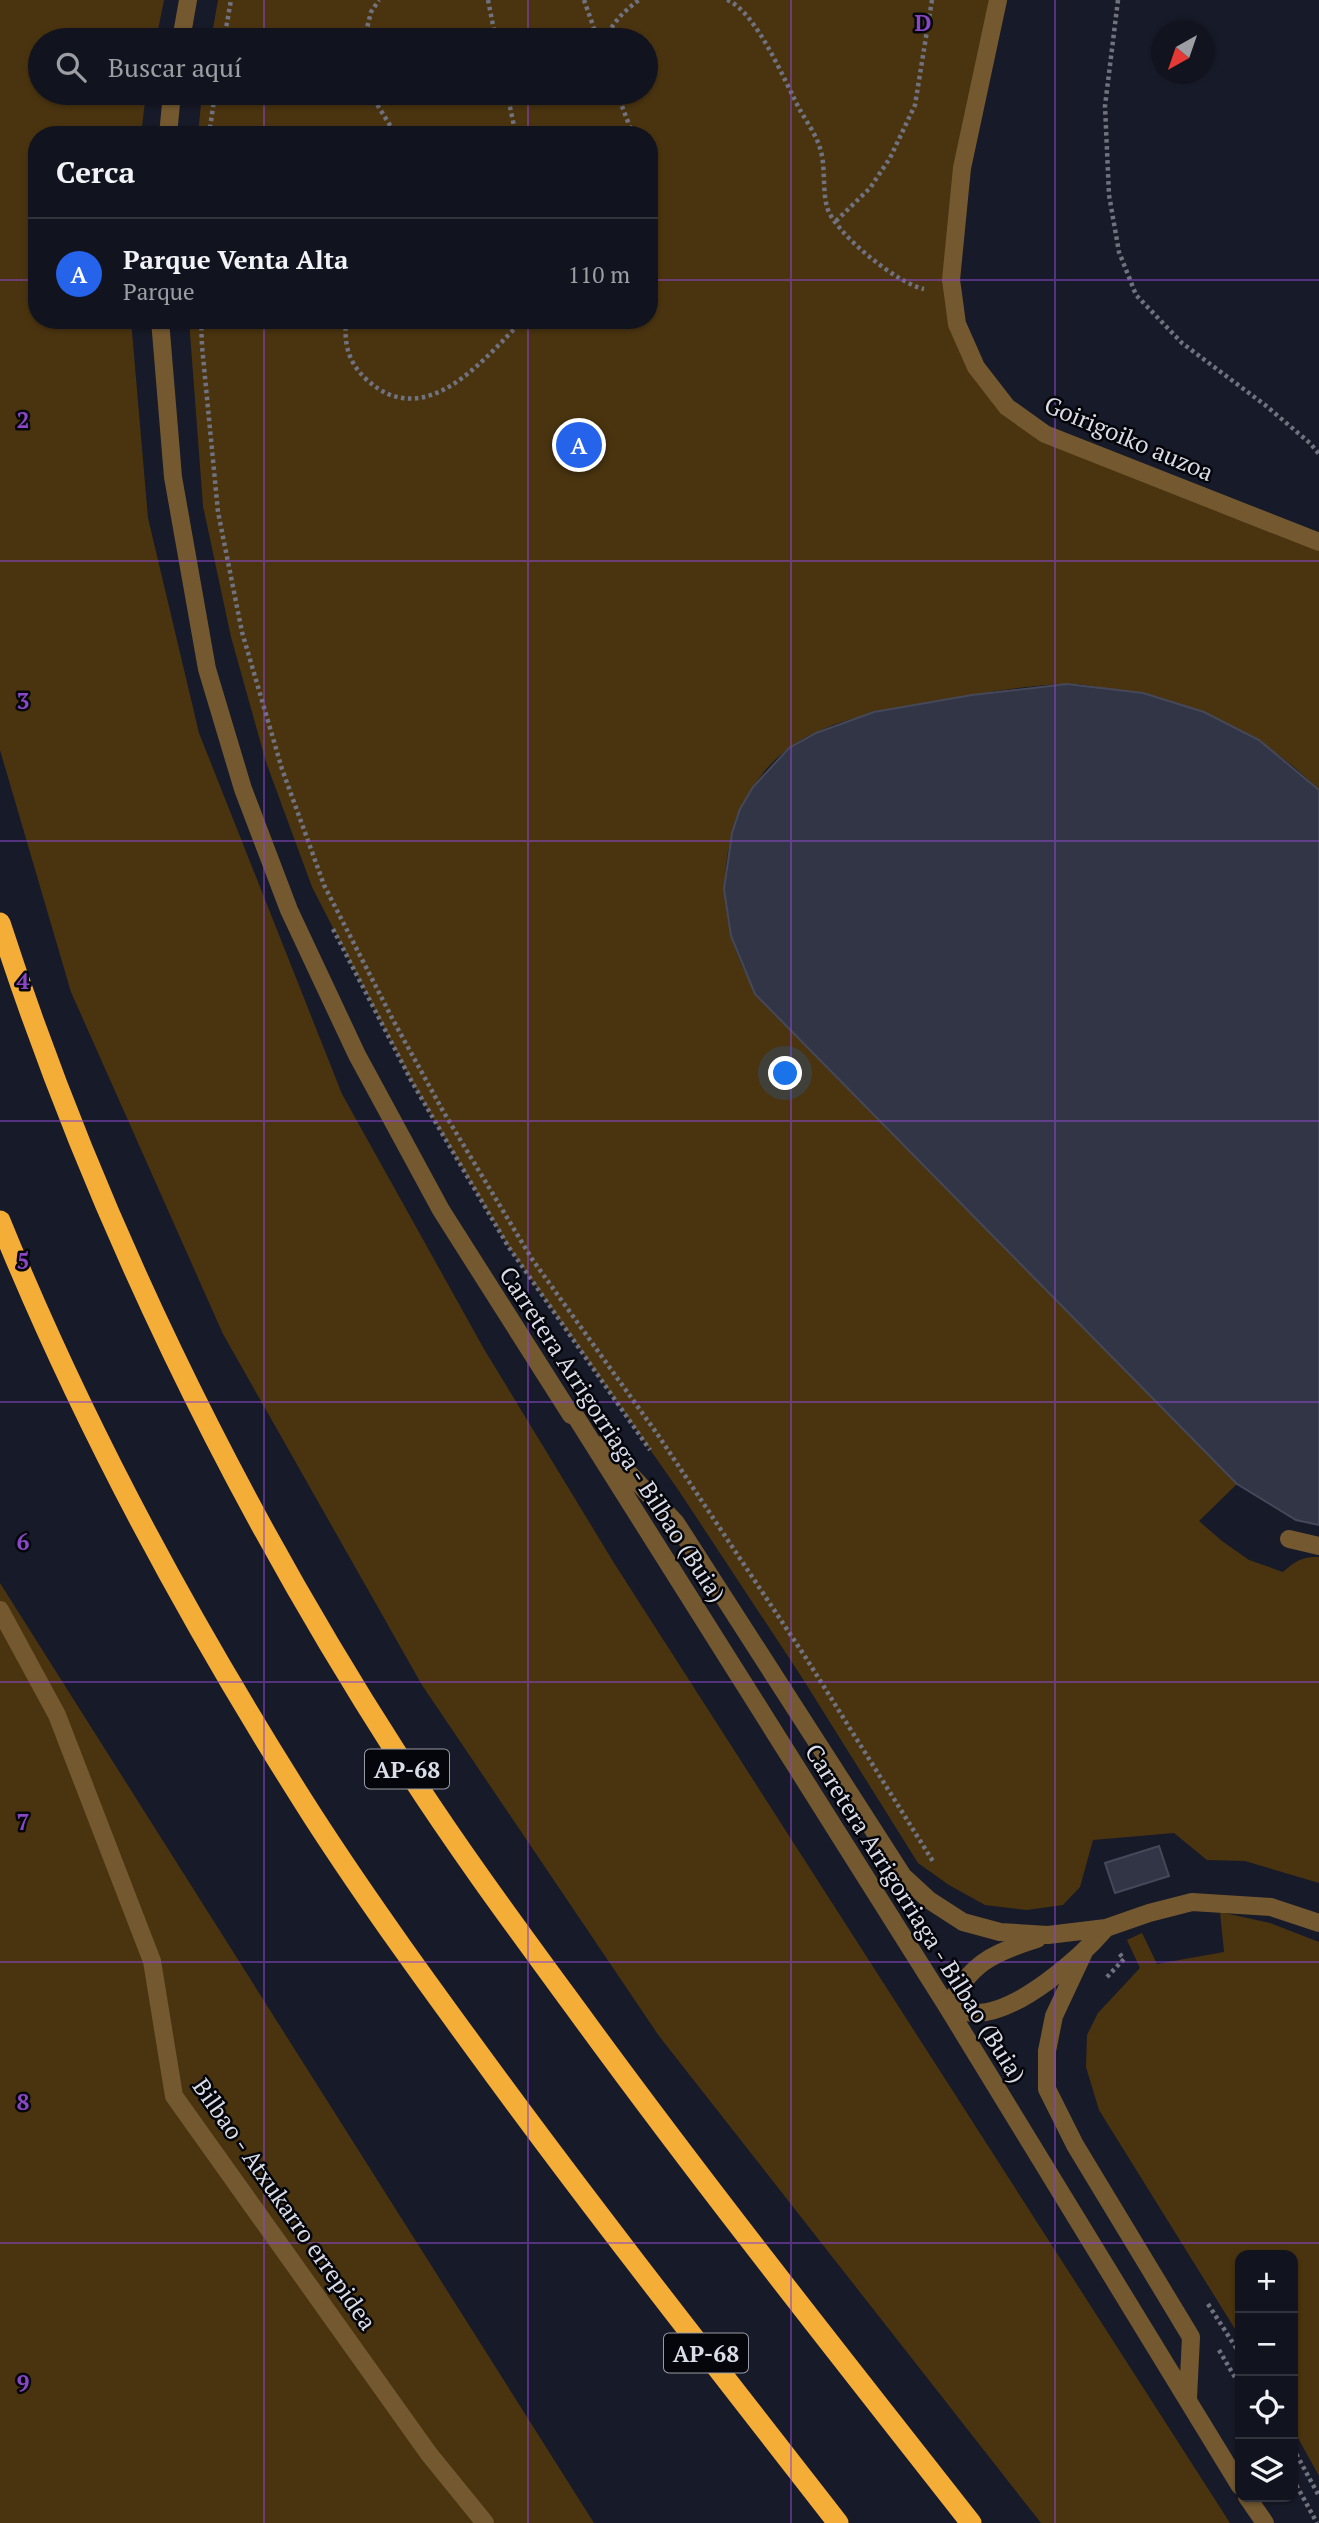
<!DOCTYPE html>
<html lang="es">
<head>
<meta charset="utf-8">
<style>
  body { margin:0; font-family:"PT Serif",serif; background:#1a1d27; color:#f1f3f6 }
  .controls { position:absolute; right:21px; bottom:21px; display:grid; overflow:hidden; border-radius:14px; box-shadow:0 2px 5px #0004 }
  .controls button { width:63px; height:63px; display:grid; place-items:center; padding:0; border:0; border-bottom:2px solid #30333c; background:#11141e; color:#f1f3f6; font:35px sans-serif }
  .compass { position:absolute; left:1151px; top:21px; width:63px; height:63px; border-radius:50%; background:#11141e; box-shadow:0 2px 5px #0004; rotate:220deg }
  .you { position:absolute; left:786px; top:1074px; width:24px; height:24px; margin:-18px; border:5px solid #fff; border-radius:50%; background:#1a73e8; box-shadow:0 0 0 10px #1a73e833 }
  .badge { display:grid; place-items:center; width:46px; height:46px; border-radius:50%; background:#2563eb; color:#fff; font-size:23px; font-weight:700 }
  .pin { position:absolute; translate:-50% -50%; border:4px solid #fff; box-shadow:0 2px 7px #0006 }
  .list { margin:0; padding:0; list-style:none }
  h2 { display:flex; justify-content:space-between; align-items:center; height:91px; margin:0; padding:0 28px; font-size:30px }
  h2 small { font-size:23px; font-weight:400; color:#9c9ea4 }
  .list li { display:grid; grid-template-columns:46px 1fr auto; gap:21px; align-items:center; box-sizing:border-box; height:112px; padding:0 28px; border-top:2px solid #30333c }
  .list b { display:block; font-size:26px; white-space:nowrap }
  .list p { margin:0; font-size:23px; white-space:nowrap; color:#9c9ea4 }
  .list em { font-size:23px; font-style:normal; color:#9c9ea4 }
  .icon { flex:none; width:38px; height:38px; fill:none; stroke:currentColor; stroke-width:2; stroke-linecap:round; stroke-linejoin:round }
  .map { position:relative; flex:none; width:1319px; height:2523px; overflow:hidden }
  .search { position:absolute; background:#11141e; box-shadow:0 2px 5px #0004; left:28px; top:28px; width:630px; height:77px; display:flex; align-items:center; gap:18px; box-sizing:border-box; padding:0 24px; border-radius:38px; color:#9c9ea4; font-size:26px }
  .panel { position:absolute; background:#11141e; box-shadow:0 2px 5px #0004; left:28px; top:126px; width:630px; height:203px; border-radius:28px }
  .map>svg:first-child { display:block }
</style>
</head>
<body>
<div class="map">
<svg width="1319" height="2523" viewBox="0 0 1319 2523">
  <rect width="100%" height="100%" fill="#171a28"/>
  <path fill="#4a3410" d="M0,0h164l-8,40h-116v53h106l-5,42h-104v185h94l17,198 51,215 143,361 142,255 130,214 616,960h-189l-382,-487 -237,-351 -199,-351 -152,-342 -71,-242z
    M218,0h780l-47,280 25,87 69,67 274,108v248c-57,-57 -130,-92 -211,-101 -13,-2 -28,-6 -42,-5 -42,1 -89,10 -131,18 -47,8 -107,17 -146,46 -56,42 -75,120 -58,187 5,20 16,40 24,59l482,490 -38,37 23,20 27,19 34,12c12,-11 20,-16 36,-15v326l-74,-22 -38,-1 -33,-27 -81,7 -13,47 -17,18 -36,5 -42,-5 -36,-20 -31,-22 -117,-187 -122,-185 -171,-245 -96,-164 -100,-195 -46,-125 -35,-125 -28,-131 -14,-186h460v-185h-451l4,-42h444v-53h-435z
    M0,1583l594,940h-594z
    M1220,1912l50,11 49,19v534l-26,-47v-174h-53v82l-141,-227 -13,-43 1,-32 11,-22 42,-45 -13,-28 15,-7 15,31 67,-12z"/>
  <path fill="#313545" stroke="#444859" stroke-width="2" d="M1067,684l76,9 61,19 55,28 60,50v735l-23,-5 -59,-36 -482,-490 -24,-58 -7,-47 8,-56 8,-24 13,-22 36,-39 27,-15 58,-21 98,-17z
    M1159,1846l10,30 -54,17 -10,-30z"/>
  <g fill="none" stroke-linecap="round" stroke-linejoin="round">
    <path stroke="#70737f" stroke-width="4.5" stroke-dasharray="3.5 3.5" stroke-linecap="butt" d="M488,0l8,40
      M584,0l14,40
      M727,0c29,11 58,82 73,110 7,12 16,25 20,38 6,19 2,40 7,59 7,26 71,77 97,82
      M1118,0l-13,106 4,89 10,57 17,43 46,48 83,62 45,38 9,11
      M224,40l7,-40
      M364,40l7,-28 8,-12
      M605,40c7,-17 19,-29 34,-40
      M370,93l26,42
      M507,93l9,42
      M617,93l16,42
      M209,135l6,-42
      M836,221l34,-33 20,-30 25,-53 17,-105
      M201,320l1,26 16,166 24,120 40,137 42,116 69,135 50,91 89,148 126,176 148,223 128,205
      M346,320c-2,24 2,42 20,59 59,55 117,-19 157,-59
      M333,929l79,153 96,164 142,204
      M1107,1977l17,-18 -5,-6
      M1208,2304l32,50
      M1219,2350l21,36
      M1293,2448l26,48
      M1293,2479l24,44"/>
    <path stroke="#745930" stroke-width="18" d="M998,0l-36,168 -11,112 2,14 4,30 19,43 31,40 38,27 274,108
      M181,40l7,-40
      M168,135l4,-42
      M160,320l13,157 34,192 36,120 46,121 68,145 84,155 130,205 5,2 372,591 292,478
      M602,1445l74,78 227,353 26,24 34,22 37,10 48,3 58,-7 43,-15 43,-11 79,5 48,16
      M1289,1539l30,7
      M0,1610l57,105 95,246 22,135 255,358 56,69
      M1084,1952l-30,64 -7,35v38l28,56 116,192 -3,61
      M948,2008c9,2 18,5 27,5 42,1 105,-55 131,-85
      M948,2008c21,-44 44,-55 89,-69
      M1247,2497l18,26"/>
    <path stroke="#f4ae38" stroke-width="21" d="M0,923c95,293 233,576 399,834 58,91 122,177 185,263 125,171 256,336 387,503
      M0,1221c84,207 192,406 312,594 58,90 121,176 184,262 111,151 227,298 342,446"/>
  </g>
  <path fill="none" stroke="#8947c5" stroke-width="2" stroke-opacity="0.55" d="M264,0v40M528,0v40M791,0v2523M1055,0v2523M264,93v42M528,93v42M0,280h37M649,280h670M264,320v2203M528,320v2203M0,561h1319M0,841h1319M0,1121h1319M0,1402h1319M0,1682h1319M0,1962h1319M0,2243h1319"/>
  <g text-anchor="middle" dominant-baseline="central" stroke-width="5" stroke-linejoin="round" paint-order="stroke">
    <g fill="#05060b" stroke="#9a9ca5" stroke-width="2">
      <rect x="365" y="1749.5" width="84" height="39" rx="5"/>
      <rect x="664" y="2333.5" width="84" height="39" rx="5"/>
    </g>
    <g font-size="23" font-weight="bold" fill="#dadde7">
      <text x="407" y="1769">AP-68</text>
      <text x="706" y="2353">AP-68</text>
    </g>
    <g font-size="24" fill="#dadde7" stroke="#05060b">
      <text transform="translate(1129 438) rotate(23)">Goirigoiko auzoa</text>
      <text transform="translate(613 1434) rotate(57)">Carretera Arrigorriaga - Bilbao (Buia)</text>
      <text transform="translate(916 1913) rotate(58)">Carretera Arrigorriaga - Bilbao (Buia)</text>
      <text transform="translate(285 2204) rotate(55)">Bilbao - Atxukarro errepidea</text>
    </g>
  </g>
  <g font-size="23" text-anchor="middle" font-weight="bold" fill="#8947c5" stroke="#05060b" stroke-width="5" stroke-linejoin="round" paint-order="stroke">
    <text x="923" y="31">D</text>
    <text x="23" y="428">2</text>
    <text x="23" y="709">3</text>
    <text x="23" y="989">4</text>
    <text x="23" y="1269">5</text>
    <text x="23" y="1550">6</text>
    <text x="23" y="1830">7</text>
    <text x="23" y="2110">8</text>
    <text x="23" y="2391">9</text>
  </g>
</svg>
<div class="controls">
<button>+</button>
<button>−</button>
<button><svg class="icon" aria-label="locate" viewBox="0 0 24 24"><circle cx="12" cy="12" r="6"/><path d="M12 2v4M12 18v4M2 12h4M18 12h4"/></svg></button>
<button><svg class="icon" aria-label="layers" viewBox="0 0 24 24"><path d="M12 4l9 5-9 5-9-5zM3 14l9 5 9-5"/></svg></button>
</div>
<svg class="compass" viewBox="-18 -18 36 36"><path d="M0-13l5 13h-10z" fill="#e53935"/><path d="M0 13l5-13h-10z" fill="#9c9ea4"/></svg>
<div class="you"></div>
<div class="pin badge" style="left:579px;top:445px">A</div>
<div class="search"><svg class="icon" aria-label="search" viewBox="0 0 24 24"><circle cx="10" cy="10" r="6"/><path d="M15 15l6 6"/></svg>Buscar aquí</div>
<section class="panel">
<h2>Cerca<small></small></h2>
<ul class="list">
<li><span class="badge">A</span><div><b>Parque Venta Alta</b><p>Parque</p></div><em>110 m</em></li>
</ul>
</section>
</div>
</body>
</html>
